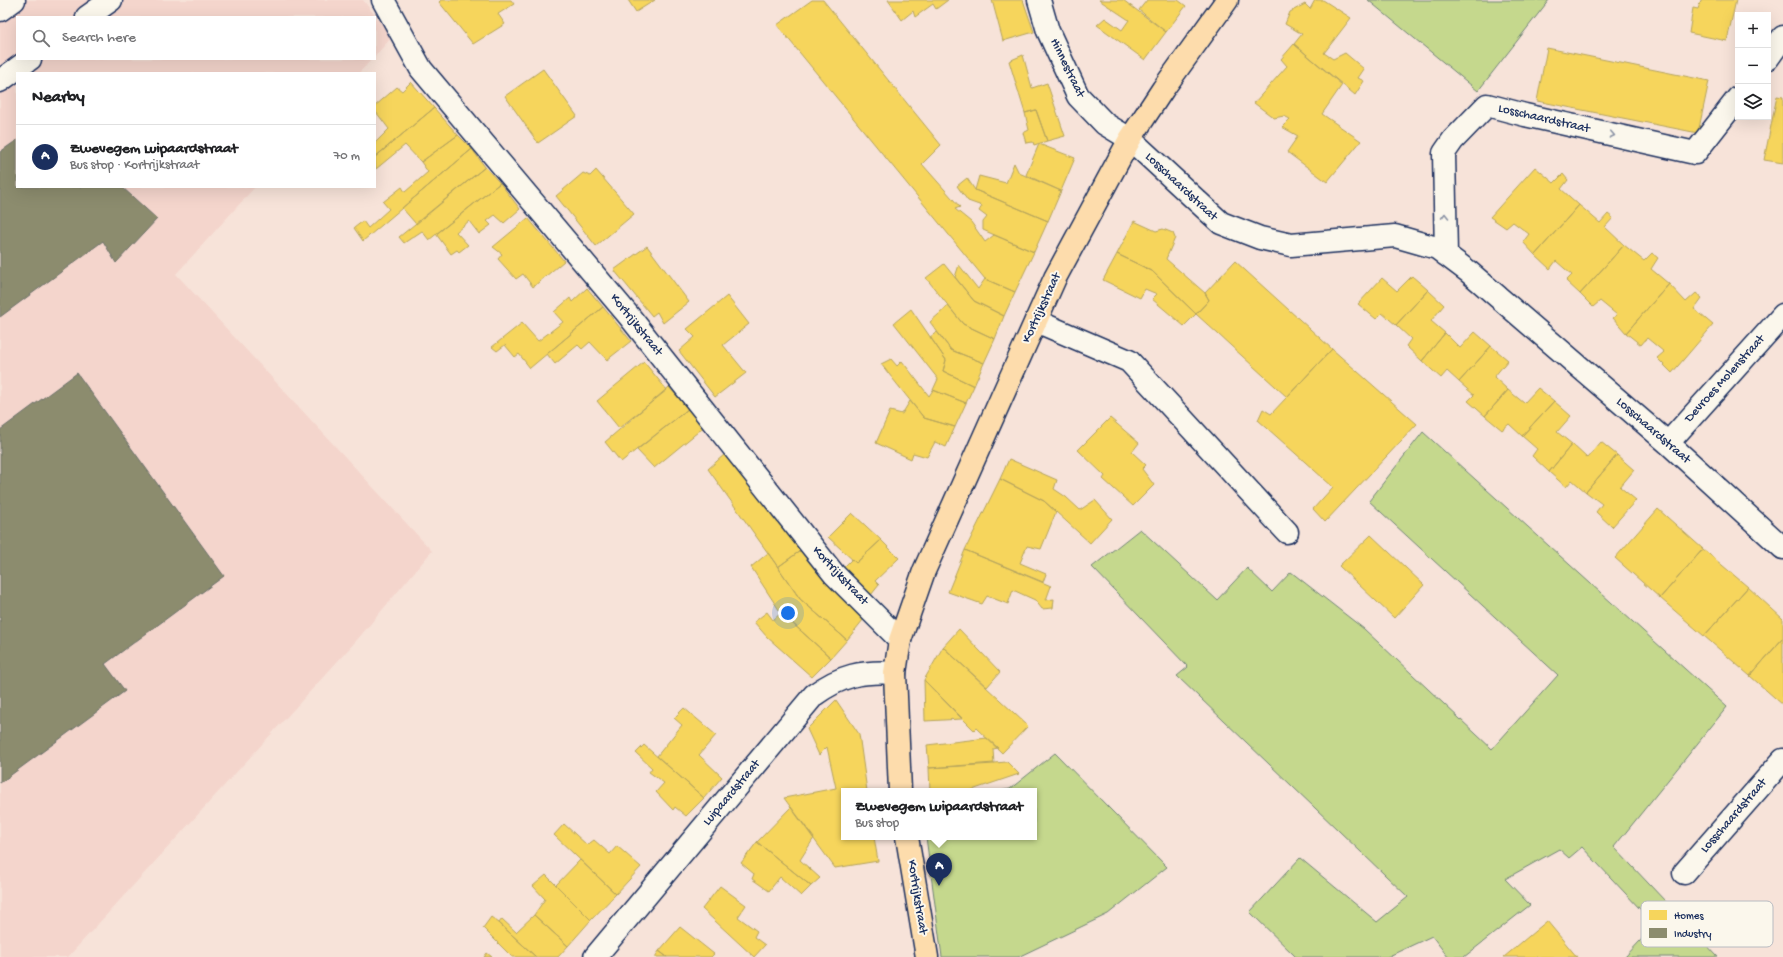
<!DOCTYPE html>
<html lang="en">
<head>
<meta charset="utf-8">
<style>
  body { margin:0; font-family:"Gochi Hand",sans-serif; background:#f2f2f2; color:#202124 }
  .controls { position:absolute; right:12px; top:12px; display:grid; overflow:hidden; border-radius:0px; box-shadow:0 4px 16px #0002 }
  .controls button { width:36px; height:36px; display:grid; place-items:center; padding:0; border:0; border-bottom:1px solid #e0e0e0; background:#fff; color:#202124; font:20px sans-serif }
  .you { position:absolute; left:788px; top:613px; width:14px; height:14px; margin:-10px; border:3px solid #fff; border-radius:50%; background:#1a73e8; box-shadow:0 0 0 6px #1a73e833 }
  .badge { display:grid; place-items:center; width:26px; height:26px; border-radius:50%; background:#1b2f5e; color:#fff; font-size:13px; font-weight:700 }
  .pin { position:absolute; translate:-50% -33px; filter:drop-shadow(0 1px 2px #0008) }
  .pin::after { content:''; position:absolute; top:21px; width:14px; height:12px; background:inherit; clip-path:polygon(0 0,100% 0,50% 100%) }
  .popup { position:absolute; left:841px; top:788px; width:196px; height:52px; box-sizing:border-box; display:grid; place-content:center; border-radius:0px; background:#fff; filter:drop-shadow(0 1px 3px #0005); font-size:13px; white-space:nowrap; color:#757577 }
  .popup b { font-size:15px; color:#202124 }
  .popup::after { content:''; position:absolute; left:50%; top:100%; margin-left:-8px; border:8px solid transparent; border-top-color:#fff }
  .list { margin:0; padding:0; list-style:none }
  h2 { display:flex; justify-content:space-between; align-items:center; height:52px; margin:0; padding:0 16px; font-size:17px }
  h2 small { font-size:13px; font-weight:400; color:#757577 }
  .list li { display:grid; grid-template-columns:26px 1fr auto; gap:12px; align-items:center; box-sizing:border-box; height:64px; padding:0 16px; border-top:1px solid #e0e0e0 }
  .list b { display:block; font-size:15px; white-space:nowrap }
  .list p { margin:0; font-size:13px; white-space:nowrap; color:#757577 }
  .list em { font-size:13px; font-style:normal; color:#757577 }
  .icon { flex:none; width:22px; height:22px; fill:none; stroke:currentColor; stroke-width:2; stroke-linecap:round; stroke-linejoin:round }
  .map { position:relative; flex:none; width:1783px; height:957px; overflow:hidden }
  .search { position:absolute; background:#fff; box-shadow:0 4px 16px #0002; left:16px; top:16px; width:360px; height:44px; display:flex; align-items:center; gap:10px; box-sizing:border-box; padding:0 14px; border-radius:0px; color:#757577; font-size:15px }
  .panel { position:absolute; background:#fff; box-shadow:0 4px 16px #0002; left:16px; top:72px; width:360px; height:116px; border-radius:0px }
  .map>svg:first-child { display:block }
</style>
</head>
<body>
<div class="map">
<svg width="1783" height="957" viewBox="0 0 1783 957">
  <rect width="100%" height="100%" fill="#f7e3d9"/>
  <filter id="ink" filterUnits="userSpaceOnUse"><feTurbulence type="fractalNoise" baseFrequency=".025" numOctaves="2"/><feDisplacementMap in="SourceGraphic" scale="8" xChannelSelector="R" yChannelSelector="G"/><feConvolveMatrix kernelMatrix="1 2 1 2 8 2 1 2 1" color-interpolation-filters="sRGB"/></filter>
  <g filter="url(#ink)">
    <path fill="#f4d5cc" d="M0,0h363l29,37 -17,19v-39h-358v42h355l-13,14h-342v114h238l-79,87 256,277 -76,90 -288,316h-68z"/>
    <path fill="#c5d88d" stroke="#708476" d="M1368,0h181l-71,91z
      M1423,432l304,275 -113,140 104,110h-93l30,-32 -73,-78 -13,11 -10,-9 -54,30 25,26 -66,52h-16l-16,-21 -45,21h-91l-46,-45 50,-54 77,64 31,-25 -231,-221 11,-9 -96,-100 48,-38 77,71 30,-32 25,24 19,-20 73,57 128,120 66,-74 -189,-174z
      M1055,753l112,114 -59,47 -90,43h-76l-16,-120h108v-46h-34l10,-2z"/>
    <path fill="#f6d55c" stroke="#b4a35d" d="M441,0h70l3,4 -16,10 7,10 -32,20 -34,-42z
      M628,0h27l-19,12z
      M812,0h11l118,145 -19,19 38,43 -5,2 16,13 14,20 9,-7 40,17 -19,40 -30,-13 -208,-254z
      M888,0h60l-12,9 -3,-5 -18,13 -2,-6 -11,9z
      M992,0h31l11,32 -31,9z
      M1099,0h24l43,32 -21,28 -48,-35 8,-7 17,12 7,-10z
      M1147,0h31l8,6 -20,26 -27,-22z
      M1315,0h8l28,18 -27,35 9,6 12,-6 19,16 -6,9 6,3 -9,14 -61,-51 8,-10 -17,-10 5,-12 15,-8 5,5z
      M1701,0h35l-9,41 -38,-8 4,-25 5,1z
      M1294,44l48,41 -20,29 39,27 -34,41 -40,-30 11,-16 -16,-9 8,-8 -6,-3 -10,2 -20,-15 33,-37 -6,-7z
      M1547,48l162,33 -11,52 -161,-32z
      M1023,55l9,33 15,-5 18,53 -18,5 -11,-31 -11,3 -16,-52z
      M543,69l34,47 -39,27 -33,-47z
      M411,82l23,26 -59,49v-14l14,-14 -13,-17 -1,-6 22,-19 5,4z
      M1777,96l6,1v66l-19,-3z
      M434,108l24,27 -37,27 -16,-17 -29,24 -1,-12z
      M1036,110l11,31 -13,4 -1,-3 -7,1 -3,-10 6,-3 -4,-17z
      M458,135l14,14 -109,92 -9,-13 9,-7 5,7 21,-19 -6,-7 19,-15 3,5 23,-20 -7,-10z
      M1039,144l36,14 -14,33 -35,-16z
      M472,149l13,18 -69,57 -14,-16z
      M1014,163l5,10 42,18 -13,30 -73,-31 4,-14 27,7z
      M485,167l15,16 -71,57 -7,-9 -18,12 -5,-6z
      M1535,167l19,16 9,-9 5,6 -7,9 18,16 -44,50 -12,-13 6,-8 -16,-12 -7,6 -16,-11z
      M596,170l38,44 -38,32 -40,-50 27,-23 7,3z
      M967,178l8,12 73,31 -14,31 -51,-22v-8l4,-5 -8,-6 3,-5 -14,-5 -11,-15z
      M500,183l20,26 -16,14 -9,-8 -8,6 4,4 -12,9 -10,-13 -13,11 12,13 -9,7 -2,-2 -6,4 -15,-20z
      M1579,205l21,18 8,-9 5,4 -8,9 19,18 -44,49 -14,-13 6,-6 -16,-14 -6,8 -15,-14z
      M528,218l36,43 -31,26 -10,-13 -7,5 -18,-20 4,-5 -9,-7z
      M1134,221l22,10 7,-2 10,4 2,5 -9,21 39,34 4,7 -13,14 -44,-43 -35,-17z
      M1624,245l20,16 8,-8 6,5 -7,11 18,15 -43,49 -13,-15 4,-3 -17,-14 -7,6 -13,-13z
      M647,246l42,56 -26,21 -6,-11 -5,4 -38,-46z
      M1117,254l35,17 44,43 -12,12 -32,-27 5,-5 -12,-5 -5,9 -37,-18z
      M1235,261l97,88 -45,48 -91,-83 13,-14 -4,-7z
      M944,264l30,37 30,15 -9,23 -32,-15 -37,-46z
      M959,265l19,24 7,-10 30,13 -11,24 -30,-15 -19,-24z
      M1412,276l16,14 -32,35 -14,-12 -6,6 -18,-15 24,-26 15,13z
      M1669,284l17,18 10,-9 6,5 -8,11 19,16 -41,48 -15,-15 7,-6 -17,-14 -6,7 -15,-12z
      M587,288l16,19 -73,61 -11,-14 -4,3 -10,-12 -8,6 -5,-4 30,-24 16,18 25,-19 -9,-10 16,-14 2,4z
      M1428,290l16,15 -13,16 14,12 -23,28 -16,-15 5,-7 -15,-14z
      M727,296l22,28 -26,21 23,28 -31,24 -36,-46 16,-14 -8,-8z
      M948,306l15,18 32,15 -11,24 -33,-13 -21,-28z
      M603,307l28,34 -24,19 -17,-18 -8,7 -4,-4 -23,19 -8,-10z
      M911,309l35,51 -3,11 31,15 -8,17 -33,-13 5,-11 -44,-56z
      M937,332l14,18 33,13 -10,23 -31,-15 3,-11 -16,-23z
      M1475,332l16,14 -32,36 -12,-11 -6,7 -19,-17 23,-28 15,15z
      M1491,346l17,14 -14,17 14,13 -23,26 -17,-15 6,-6 -15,-13z
      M1332,349l85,75 -92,98 -12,-13 20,-22 -75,-67 5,-11 8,5z
      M891,359l6,7 5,-5 27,35 4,-6 33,13 -11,24 -31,-9 -43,-54z
      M644,362l23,28 -48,38 -22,-27z
      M669,387l19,22 -67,53 -16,-20z
      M1538,388l16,13 -32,35 -13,-12 -7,6 -17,-14 23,-26 16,13z
      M910,401l14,17 31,9 -9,20 -11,-5 -8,15 -14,-4 -2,6 -35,-16 14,-32 12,3z
      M1554,401l17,15 -14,16 15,12 -23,28 -17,-16 5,-7 -15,-13z
      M688,409l16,18 -50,41 -17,-18z
      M1110,418l29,25 -7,9 14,13 -4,4 12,16 -21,21 -30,-27 2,-3 -27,-26z
      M1601,442l16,13 -31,37 -14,-12 -6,7 -17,-15 23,-28 15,14z
      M725,454l79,94 -26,19 -70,-98z
      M1617,455l17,15 -14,17 16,13 -24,27 -16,-15 6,-8 -16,-12z
      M1009,459l48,21 -3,9 12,8 14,13 15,-10 17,19 -22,24 -46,-42 -44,-22z
      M1000,479l44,22 12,11 -15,37 -14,-3 -7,17 26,11 -3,8 -78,-32z
      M1658,509l45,40 -43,49 -45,-40z
      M852,513l29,27 -25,23 -28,-26z
      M1371,535l53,50 -30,33 -55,-52z
      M881,540l18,18 -24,23 4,4 -8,10 -27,-28 8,-8 4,4z
      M804,548l63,67 -20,25 -47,-41 -22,-32z
      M1703,549l45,38 -44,49 -44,-38z
      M965,550l86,36 -5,14 8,-1 -1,9 -11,1 -7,-9 -22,-10 -5,14 -21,-8 -5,8 -34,-12z
      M768,553l32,46 47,41 -16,18 -50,-45 -30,-46z
      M1748,587l35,32v19l-33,38 -46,-40z
      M767,612l6,8 8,-7 50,45 -19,19 -45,-40 -13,-15z
      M959,629l41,43 -13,15 -44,-40z
      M1783,638v67l-33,-29z
      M943,647l85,79 -26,27 -26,-25 -2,2 -50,-50z
      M924,680l38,39 -37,2z
      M836,700l23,34 8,57h-23v46h30l4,24 -43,7 -51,-70 52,-10 -9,-41 -8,8 -12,-26z
      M684,708l32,27 -17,20 23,22 -18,21 -47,-42 25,-31 -8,-7z
      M987,738l11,10 -5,1 1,15 -65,4 -2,-23z
      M644,745l60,53 -18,18 -11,-9 -2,3 -17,-18 8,-9 -15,-11 3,-4 -16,-15z
      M1007,762l12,12 -50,17h-39l-1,-23z
      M791,807l23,31 -14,22 20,18 -9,8 -54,-44z
      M564,824l23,21 7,-5 16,14 7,-8 24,21 -25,27 -62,-59z
      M757,842l54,44 -10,10 -21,-19 -11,14 -17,-12 2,-5 -13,-11z
      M580,860l36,34 -25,26 -35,-35z
      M546,875l45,45 -23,26 -34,-31 11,-16 -12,-13z
      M720,886l26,19 -8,12 19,14 -3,6 11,8 -11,12 -52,-48z
      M534,915l34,31 -10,11h-22l-37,-34 3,-4 14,13z
      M491,917l8,6 37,34h-24l-29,-29z
      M1547,921l30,36h-73z
      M680,927l34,27 -3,3h-44l-8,-6z
      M659,951l8,6h-12z
      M487,953l5,4h-8z"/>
    <path fill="#8c8c6e" stroke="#6a7069" d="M17,140v47h105l35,32 -41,44 -13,-22 -103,76v-165z
      M77,373l147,203 -119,88 20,27 -125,92v-353z"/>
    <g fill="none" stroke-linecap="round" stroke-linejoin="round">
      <g stroke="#1b2f5e" stroke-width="25">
        <path id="minor" d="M383,0l38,69 208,247 205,258 66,66
          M1039,0l9,31 30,65 27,28 25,15 91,84 39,15 31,7 104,-9 42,12 32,24 199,171 115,105
          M0,10l14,-10
          M87,17l24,-17
          M1768,58l15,-21
          M0,81l30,-22
          M1446,255l-2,-102 9,-13 34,-35 38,10 170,38 43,-55
          M1036,321l93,40 158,171
          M1668,443l115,-128
          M1684,873l99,-113
          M595,957l219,-262c28,-20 47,-24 81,-22"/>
      </g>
      <g stroke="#1b2f5e" stroke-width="25">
        <path id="major" d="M900,791l-5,-118 5,-33 24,-69 131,-293 75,-139 33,-50 64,-89
          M907,837l20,120"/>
      </g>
      <use href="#minor" stroke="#fbf7ec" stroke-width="22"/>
      <use href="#major" stroke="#fddcac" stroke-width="22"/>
    </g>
    <defs><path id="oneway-chevron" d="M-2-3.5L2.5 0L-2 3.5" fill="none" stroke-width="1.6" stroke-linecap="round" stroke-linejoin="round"/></defs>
    <g stroke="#8b93a5">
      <use href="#oneway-chevron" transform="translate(1612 135) rotate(12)"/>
      <use href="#oneway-chevron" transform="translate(1445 216) rotate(-91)"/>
    </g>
  </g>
  <g text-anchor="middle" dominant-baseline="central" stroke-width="4" stroke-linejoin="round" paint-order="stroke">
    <g font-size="13" fill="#1b2f5e" stroke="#fbf7ec">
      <text transform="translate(1067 68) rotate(64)">Hinnestraat</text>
      <text transform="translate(1544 119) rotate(13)">Losschaardstraat</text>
      <text transform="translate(1181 187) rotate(43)">Losschaardstraat</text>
      <text transform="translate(1042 308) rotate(-65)">Kortrijkstraat</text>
      <text transform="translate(636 325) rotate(51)">Kortrijkstraat</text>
      <text transform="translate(1725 379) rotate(-48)">Devroes Molenstraat</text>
      <text transform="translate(1653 431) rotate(41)">Losschaardstraat</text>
      <text transform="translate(840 576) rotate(47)">Kortrijkstraat</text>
      <text transform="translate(732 793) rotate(-50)">Luipaardstraat</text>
      <text transform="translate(1734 816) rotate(-49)">Losschaardstraat</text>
      <text transform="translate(917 897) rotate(81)">Kortrijkstraat</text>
    </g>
  </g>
  <rect x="1641" y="901" width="132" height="46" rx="6" fill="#fbf7ec" stroke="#b8bbc1" stroke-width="1"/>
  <rect x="1649" y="910" width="18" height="10" fill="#f6d55c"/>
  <rect x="1649" y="928" width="18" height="10" fill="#8c8c6e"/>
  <g font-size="11" fill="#1b2f5e">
    <text x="1674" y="919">Homes</text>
    <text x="1674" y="937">Industry</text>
  </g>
</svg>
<div class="controls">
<button>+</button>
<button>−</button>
<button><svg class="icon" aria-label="layers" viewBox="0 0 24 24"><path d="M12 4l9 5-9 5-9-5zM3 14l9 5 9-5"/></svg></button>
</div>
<div class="you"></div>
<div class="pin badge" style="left:939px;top:886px">A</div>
<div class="popup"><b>Zwevegem Luipaardstraat</b>Bus stop</div>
<div class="search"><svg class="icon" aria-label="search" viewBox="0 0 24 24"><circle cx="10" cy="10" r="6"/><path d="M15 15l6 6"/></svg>Search here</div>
<section class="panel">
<h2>Nearby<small></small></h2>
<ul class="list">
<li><span class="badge">A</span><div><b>Zwevegem Luipaardstraat</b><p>Bus stop · Kortrijkstraat</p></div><em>70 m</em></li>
</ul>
</section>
</div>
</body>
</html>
